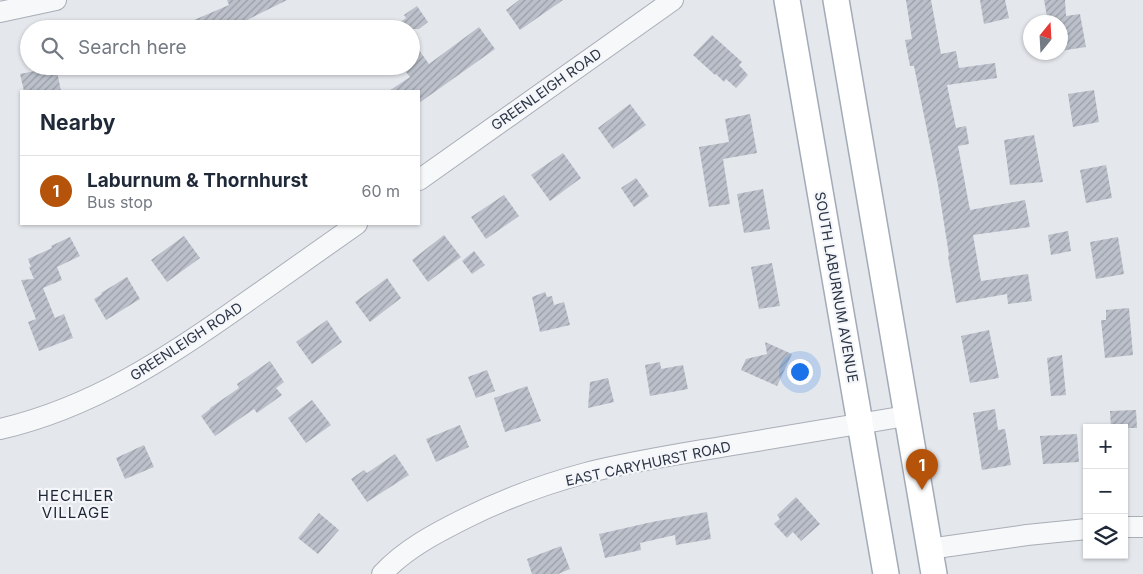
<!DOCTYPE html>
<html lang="en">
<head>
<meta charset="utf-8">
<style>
  body { margin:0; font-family:Inter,sans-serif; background:#f6f6f7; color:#1f2937 }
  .controls { position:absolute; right:15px; bottom:15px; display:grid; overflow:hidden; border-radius:0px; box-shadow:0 1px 4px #0004 }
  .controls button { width:45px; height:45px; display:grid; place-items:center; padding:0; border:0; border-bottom:1px solid #e0e1e3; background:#fff; color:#1f2937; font:25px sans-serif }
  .compass { position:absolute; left:1023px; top:15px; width:45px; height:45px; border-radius:50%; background:#fff; box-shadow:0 1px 4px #0004; rotate:18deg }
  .you { position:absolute; left:799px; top:371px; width:18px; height:18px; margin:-12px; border:4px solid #fff; border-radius:50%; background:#1a73e8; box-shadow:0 0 0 8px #1a73e833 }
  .badge { display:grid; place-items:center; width:32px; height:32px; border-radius:50%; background:#b45309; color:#fff; font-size:16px; font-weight:700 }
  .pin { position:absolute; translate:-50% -41px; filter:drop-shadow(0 1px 2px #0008) }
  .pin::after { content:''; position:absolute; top:26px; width:18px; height:15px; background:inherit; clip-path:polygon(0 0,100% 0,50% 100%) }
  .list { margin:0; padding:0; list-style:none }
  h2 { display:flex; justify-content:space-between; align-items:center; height:65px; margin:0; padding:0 20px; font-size:21px }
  h2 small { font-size:16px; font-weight:400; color:#747a83 }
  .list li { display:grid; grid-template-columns:32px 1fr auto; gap:15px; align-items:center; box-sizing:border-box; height:70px; padding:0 20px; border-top:1px solid #e0e1e3 }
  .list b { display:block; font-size:19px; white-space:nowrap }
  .list p { margin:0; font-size:16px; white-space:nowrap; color:#747a83 }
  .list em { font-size:16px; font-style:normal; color:#747a83 }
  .icon { flex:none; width:28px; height:28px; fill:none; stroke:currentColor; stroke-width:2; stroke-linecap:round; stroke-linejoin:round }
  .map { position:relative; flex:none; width:1143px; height:574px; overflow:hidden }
  .search { position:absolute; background:#fff; box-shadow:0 1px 4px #0004; left:20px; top:20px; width:400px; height:55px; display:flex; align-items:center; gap:12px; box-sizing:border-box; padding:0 18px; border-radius:28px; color:#747a83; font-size:19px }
  .panel { position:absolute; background:#fff; box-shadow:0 1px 4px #0004; left:20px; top:90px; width:400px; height:135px; border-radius:0px }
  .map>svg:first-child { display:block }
</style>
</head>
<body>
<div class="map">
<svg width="1143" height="574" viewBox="0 0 1143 574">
  <defs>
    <pattern id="building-hatch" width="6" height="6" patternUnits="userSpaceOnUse" patternTransform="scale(1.25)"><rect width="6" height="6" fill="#bbc0ca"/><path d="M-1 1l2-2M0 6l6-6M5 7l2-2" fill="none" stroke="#989da6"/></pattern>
  </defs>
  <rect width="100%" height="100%" fill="#e4e7ec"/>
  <path fill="url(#building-hatch)" d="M227,0h60l-48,24v-2l-13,7h-53l56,-24z
    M519,0h44l-43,30 -14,-20z
    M906,0h25l10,54 15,-3 3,17 36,-5 2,15 -50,7 9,43 10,-2 3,18 -11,2 12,64 55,-10 5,27 -57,8 8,46 47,-7 4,27 -24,3 -1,-10 -51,9 -8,-47 1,-1 -11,-70 -24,-119h-4l-5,-26 7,-1z
    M980,0h25l4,18 -25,6z
    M1044,0h21l1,16 14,-2 6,33 -26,4v-29h-12z
    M417,6l11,16 -9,7h-28l15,-11 -2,-3z
    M479,27l16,22 -45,32 -31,22v-12h-30l21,-14 -4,-5 5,-4v-29l18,25z
    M712,35l30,27 -3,3 9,10 -12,13 -10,-9 -2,3 -8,-8 -1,1 -22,-20z
    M56,67l5,24h-37l-4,-17z
    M1094,90l5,32 -26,5 -5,-33z
    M630,104l16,21 -33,24 -15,-21z
    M750,114l7,39 -34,6 7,45 -21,3 -10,-60 30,-5 -4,-23z
    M1034,135l9,47 -33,3 -6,-45z
    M563,153l18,25 -31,23 -19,-26z
    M1106,165l6,33 -26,5 -6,-33z
    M636,178l13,18 -15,11 -13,-19z
    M763,189l7,40 -26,4 -7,-39z
    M504,195l15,21 -33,23 -15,-22z
    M1068,231l3,20 -20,4 -3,-20z
    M444,235l17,22 -33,25 -16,-22z
    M184,236l16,22 -33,24 -16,-22z
    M70,237l10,19 -23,11 5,13 -19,8 12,30 9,-4 9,24 -34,13 -11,-29 8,-3 -15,-39 13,-1 -5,-12h2l-3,-8 24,-11 -1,-2z
    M1118,237l6,37 -28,5 -6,-37z
    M474,251l11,14 -13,9 -10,-13z
    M772,263l8,43 -21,3 -8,-42z
    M127,277l13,22 -34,21 -12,-21 8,-5 -1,-1z
    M387,278l14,20 -31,24 -15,-20z
    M545,292l2,5 5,-1 2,9 10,-3 6,23 -30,7 -8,-35z
    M1129,308l4,47 -28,3 -4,-38h5v-10z
    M327,320l15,22 -30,22 -16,-22z
    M989,330l10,48 -29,5 -9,-47z
    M765,342l27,12 -15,32 -36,-16 5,-11 21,-5z
    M1062,355l4,40 -15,1 -4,-38z
    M270,361l14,21 -8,6 6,7 -25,18 -3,-4 -39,27 -14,-20 9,-7v-1l29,-20 -2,-4z
    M660,362l1,7 22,-4 5,24 -38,7 -5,-31z
    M487,370l8,21 -19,7 -8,-21z
    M608,378l6,24 -26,6 2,-26z
    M527,386l14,35 -36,11 -11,-34z
    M312,400l19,25 -25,18 -18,-25z
    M995,409l3,21 7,-1 6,36 -29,5 -9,-57z
    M1136,410l1,18h-26l-1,-17z
    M460,425l9,22 -33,15 -10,-23z
    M1077,434l2,28 -36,2 -3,-28z
    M144,445l10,22 -29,12 -9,-21z
    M395,454l14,21 -42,27 -16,-23 13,-9 3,3z
    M796,497l24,27 -19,17 -8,-9 -6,6 -13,-14 6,-5 -3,-4z
    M707,512l4,27 -35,6 -1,-10 -35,8 1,7 -36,8 -6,-24 53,-12z
    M319,513l20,17 -21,24 -20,-16z
    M561,546l9,23 -12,5h-26l-5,-15z"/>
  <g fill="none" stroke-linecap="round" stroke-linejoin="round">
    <g stroke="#a9aeb7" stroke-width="22">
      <path id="minor" d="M0,12l56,-12
        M419,180l254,-180
        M0,429c92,-21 169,-72 245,-126 37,-26 75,-53 112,-79
        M1124,527h19
        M929,549l98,-14 60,-6
        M382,574c23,-25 54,-41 84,-56 38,-19 79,-34 120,-45 47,-12 94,-19 141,-27 60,-10 120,-20 179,-30"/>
    </g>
    <g stroke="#a3abb8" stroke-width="28">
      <path id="major" d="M787,0l99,574
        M836,0l98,574"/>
    </g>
    <use href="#minor" stroke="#f7f8fa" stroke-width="20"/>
    <use href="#major" stroke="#fff" stroke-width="25"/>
  </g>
  <g text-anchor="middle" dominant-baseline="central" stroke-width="4.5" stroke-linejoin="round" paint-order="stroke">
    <g font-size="14" fill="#2b3445" stroke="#f4f6f9">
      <text transform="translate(546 89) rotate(-35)">GREENLEIGH ROAD</text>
      <text transform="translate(837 287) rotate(80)">SOUTH LABURNUM AVENUE</text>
      <text transform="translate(186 341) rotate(-33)">GREENLEIGH ROAD</text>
      <text transform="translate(648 463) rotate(-12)">EAST CARYHURST ROAD</text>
    </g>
    <g font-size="15" letter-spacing="1" fill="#1d2536" stroke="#f4f6f9">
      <text x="76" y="495">HECHLER<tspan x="76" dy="17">VILLAGE</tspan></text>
    </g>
  </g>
</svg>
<div class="controls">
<button>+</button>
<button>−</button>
<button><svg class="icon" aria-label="layers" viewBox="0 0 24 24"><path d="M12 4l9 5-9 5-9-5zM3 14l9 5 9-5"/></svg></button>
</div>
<svg class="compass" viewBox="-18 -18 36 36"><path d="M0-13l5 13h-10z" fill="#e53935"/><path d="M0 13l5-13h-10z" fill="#747a83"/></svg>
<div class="you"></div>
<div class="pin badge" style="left:922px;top:490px">1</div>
<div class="search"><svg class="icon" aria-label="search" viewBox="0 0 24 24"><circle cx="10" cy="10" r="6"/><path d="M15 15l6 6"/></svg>Search here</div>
<section class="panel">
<h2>Nearby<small></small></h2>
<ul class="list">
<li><span class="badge">1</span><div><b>Laburnum &amp; Thornhurst</b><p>Bus stop</p></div><em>60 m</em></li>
</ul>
</section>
</div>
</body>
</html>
